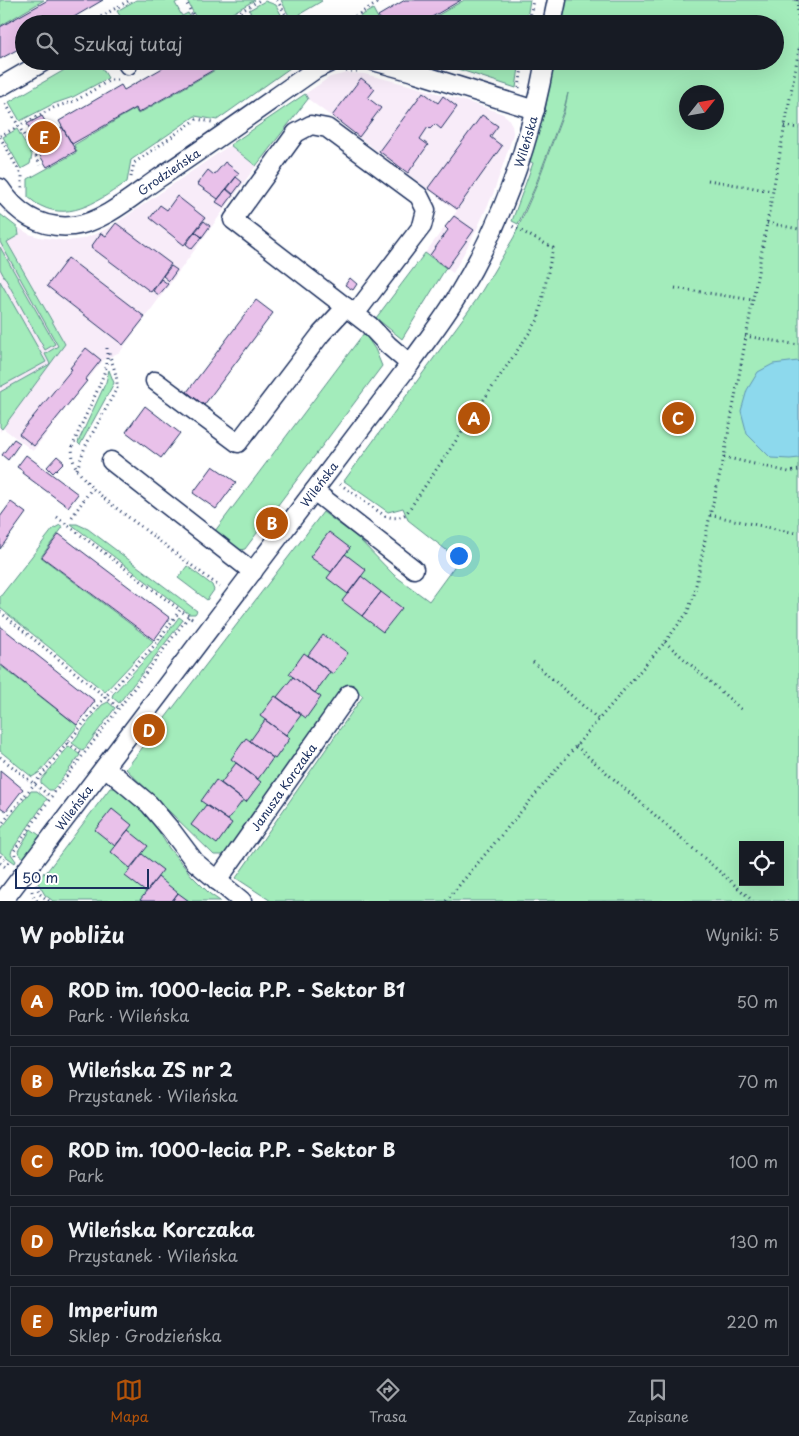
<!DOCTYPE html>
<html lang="pl">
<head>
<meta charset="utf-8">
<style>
  body { margin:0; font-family:"Playpen Sans",sans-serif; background:#242831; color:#f1f3f6 }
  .controls { position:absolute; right:15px; bottom:15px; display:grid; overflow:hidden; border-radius:0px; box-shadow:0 5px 20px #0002 }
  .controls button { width:45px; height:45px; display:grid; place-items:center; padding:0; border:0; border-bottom:1px solid #363941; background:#171b24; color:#f1f3f6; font:25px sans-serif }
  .compass { position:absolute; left:679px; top:85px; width:45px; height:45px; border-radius:50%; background:#171b24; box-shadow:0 5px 20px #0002; rotate:59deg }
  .scale { position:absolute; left:15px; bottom:12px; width:134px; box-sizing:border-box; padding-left:5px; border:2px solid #1b2f5e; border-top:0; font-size:14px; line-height:18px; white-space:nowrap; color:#1b2f5e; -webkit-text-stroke:4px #fff; paint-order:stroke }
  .you { position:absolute; left:458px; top:555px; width:18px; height:18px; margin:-12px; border:4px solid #fff; border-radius:50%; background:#1a73e8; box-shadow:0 0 0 8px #1a73e833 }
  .badge { display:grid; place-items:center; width:32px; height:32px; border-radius:50%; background:#b45309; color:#fff; font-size:16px; font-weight:700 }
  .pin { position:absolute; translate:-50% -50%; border:2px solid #fff; box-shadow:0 1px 5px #0006 }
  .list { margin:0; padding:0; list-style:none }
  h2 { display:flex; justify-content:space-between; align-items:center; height:65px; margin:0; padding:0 20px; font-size:21px }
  h2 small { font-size:16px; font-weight:400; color:#9ea1a6 }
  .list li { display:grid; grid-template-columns:32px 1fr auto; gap:15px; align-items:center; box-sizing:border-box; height:70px; margin:0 10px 10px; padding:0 10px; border:1px solid #363941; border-radius:0px }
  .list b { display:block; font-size:19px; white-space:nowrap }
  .list p { margin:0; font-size:16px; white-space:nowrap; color:#9ea1a6 }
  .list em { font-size:16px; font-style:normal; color:#9ea1a6 }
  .icon { flex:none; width:28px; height:28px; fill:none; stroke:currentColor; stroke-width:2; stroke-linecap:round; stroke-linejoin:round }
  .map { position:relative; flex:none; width:799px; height:901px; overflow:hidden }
  .search { position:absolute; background:#171b24; box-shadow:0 5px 20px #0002; left:15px; right:15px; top:15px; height:55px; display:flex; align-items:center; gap:12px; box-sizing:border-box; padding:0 18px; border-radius:28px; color:#9ea1a6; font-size:19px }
  .sheet { height:465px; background:#171b24 }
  nav { display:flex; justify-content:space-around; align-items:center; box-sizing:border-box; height:70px; border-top:1px solid #363941; background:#171b24; font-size:14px; color:#9ea1a6 }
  nav a { display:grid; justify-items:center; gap:2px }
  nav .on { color:#b45309 }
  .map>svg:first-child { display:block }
</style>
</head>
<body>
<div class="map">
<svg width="799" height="901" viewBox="0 0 799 901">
  <rect width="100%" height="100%" fill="#fff"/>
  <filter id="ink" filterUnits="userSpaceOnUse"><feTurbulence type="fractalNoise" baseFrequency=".02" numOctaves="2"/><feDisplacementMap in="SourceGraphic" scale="10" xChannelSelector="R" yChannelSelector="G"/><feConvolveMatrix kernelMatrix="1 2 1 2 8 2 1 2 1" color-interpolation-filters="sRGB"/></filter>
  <g filter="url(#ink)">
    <path fill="#f8ecf9" d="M348,73l16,1 49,12 68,20 22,8 5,4 4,7 1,8 -1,5 -19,56 -18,39 -22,40 -28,-20 32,-42 -149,-112 -3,-5 25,-17z
      M230,145l26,21 -136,186 -17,8 -70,91 -30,-23 -3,4v-200l66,113 -58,-103 12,-7 -1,-7 10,6 10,3 29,4 14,-2 16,-6 14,-7z"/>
    <path fill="#a3ecbb" stroke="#5f8e8c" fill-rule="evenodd" d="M0,0h44l-44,26z
      M136,0h45l-6,3 7,13 6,-3 6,11h-69l-8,-13z
      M187,0h68l-42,24c-18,0 -19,-11 -26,-24z
      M281,0h40l1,1 -22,13 -7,10z
      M464,0h66l-4,24h-103z
      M565,0h234v901h-528l-35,-23 127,-182 -17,-12 -122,171h-10l-88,-86 197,-257 35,26 36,37 35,26 30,-41 -51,-40 -5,-12 -15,4 -44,-31 133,-182 37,-62 21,-48 29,-77 4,-19 -5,19 -29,77 -16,35 -6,-3 21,-58 -4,-2 16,-51 9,-49h221v-37h-214zM686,92h30v30h-30zM743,845h37v37h-37z
      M265,1l11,4 10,19h-29l-8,-14z
      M373,9l8,15h-35z
      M80,61h18l10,17 -35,19 -20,7 -33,17 -11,-19z
      M231,61h56l3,7 -73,52 -22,-4 -64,44 -4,22c-25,16 -55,40 -86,24 -5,-2 -9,-6 -13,-9v-18l49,-27 -3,-7 61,-36 3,5z
      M433,61h87l-4,27z
      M305,94l3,5 -52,67 -26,-21z
      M17,129l15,26 -2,9 -9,5 -18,-32z
      M0,214l18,14 1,7 -12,7 58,102 -63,85 -2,-2v-35l50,-28 -5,-10 13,-8 -58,-104z
      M0,247l55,97 -10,6 -45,-81z
      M425,253l21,15 -44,71 -26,-21z
      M0,281l46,81 -46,25z
      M364,333l11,16 7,17 -137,183 -5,1 -25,-19z
      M109,370l5,13 -34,62 -2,-2 1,-3 27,-58z
      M71,524h6l11,5 109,82 -2,3h-6z
      M60,525l3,2 -22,30 112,84 -48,51 -105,-84v-11l53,-68z
      M187,566l25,19 2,5 -7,10 -29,-22z
      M179,617l4,3 -64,83 -7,-6 1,-3 43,-46z
      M0,665l78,61 -38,46 -8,5 -32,-26z
      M108,702l7,6 -32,43 -11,-8 30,-38z
      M69,746l11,9 -27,35h-4l-8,-7v-3z
      M110,788h7l31,26 21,34 23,28 18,18 10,7h-167l-8,-6 -7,-12 6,-11 1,2z
      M31,791h6l10,8 -35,51 -1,4 5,7 -1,2 -15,-11v-22z
      M31,829l11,8 -17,22 -6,-5 -1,-3z"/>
    <path fill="#8dd9ed" stroke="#5f95b4" d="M798,361l1,1v96l-9,1 -19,-1 -24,-24 -6,-23 6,-21 11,-18 15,-8z"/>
    <path fill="#e9c1ea" stroke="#1b2f5e" d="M48,0h55l-41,24h-38v22l-24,13v-32z
      M405,0h56l-41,24h-37l-5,-8z
      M175,61h54l-91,52 -2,-5 -64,36 -13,-23 62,-36 3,5z
      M361,78l14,11 -7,9 13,10 -22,29 -27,-21z
      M423,92l15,11 5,-7 14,11 -16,22 -6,-5 -5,5 -2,-2 -8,12 8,6 -20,28 -29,-22z
      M482,115l16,11 -8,11 12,9 -45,63 -29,-21z
      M42,116l10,17 10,-6 14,24 -29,16 -18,-29 5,-2 -7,-12z
      M225,162l14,11 -21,26 -21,-15 11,-14 6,5z
      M236,177l6,5 -9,12 -6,-5z
      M226,189l7,6 -9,12 -8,-5z
      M177,196l28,22 -21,27 -34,-27 10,-13 7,5z
      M454,216l20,14 -27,38 -17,-13 18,-25 -3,-3z
      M204,221l6,5 -8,11 -7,-5z
      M116,223l55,41 -20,28 -60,-45 10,-14 5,3z
      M195,232l7,5 -10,12 -6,-5z
      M68,258l77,59 -22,28 -76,-59z
      M171,266l6,4 -8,11 -6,-5z
      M350,278l7,6 -4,6 -8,-5z
      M161,279l7,5 -9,11 -6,-4z
      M256,300l17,13 -69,92 -17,-13z
      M86,348l15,12 -16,20 2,1 -53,65 -15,-12 53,-65 -2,-1z
      M145,406l35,27 -19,25 -35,-26z
      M14,439l6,4 -12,17 -6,-5z
      M26,455l52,39 -10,13 -46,-34 1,-2 -6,-4z
      M57,456l7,6 -11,11 -6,-6z
      M213,466l23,16 -20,27 -23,-16z
      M11,502l15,11 -26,36v-32z
      M329,532l21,16 -19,24 -21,-15z
      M59,534l111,84 -16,22 -112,-83z
      M345,554l21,16 -18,24 -21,-16z
      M361,576l20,16 -19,24 -20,-15z
      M381,592l21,16 -19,24 -21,-16z
      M0,626l95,75 -18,24 -77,-61z
      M323,635l25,18 -15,21 -25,-19z
      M304,653l26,19 -15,21 -26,-19z
      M293,677l28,20 -15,21 -29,-21z
      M275,696l26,19 -15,20 -26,-19z
      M265,720l25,18 -15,21 -25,-18z
      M246,738l27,20 -15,21 -27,-20z
      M236,763l25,19 -15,20 -25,-19z
      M0,770l23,19 -17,22 -6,-4z
      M216,780l27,20 -15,20 -27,-19z
      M206,805l26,18 -15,21 -26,-19z
      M112,809l20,16 -17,21 -20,-16z
      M128,830l20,16 -18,22 -19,-16z
      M142,854l21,16 -17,22 -21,-16z
      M158,877l20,16 -6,8h-30l-2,-1z
      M178,893l11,8h-17z"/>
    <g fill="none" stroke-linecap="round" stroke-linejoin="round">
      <g stroke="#1b2f5e" stroke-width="21">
        <g id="minor">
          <path d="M552,24l5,-24"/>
          <path d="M126,61l2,4"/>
          <path d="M373,61l40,11 122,38"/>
          <path d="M0,87l45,-26"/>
          <path id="s1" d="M0,188c17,26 41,41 73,38 29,-3 60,-30 83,-46 54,-36 107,-74 160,-111l17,-8"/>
          <path d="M355,314l67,-88 4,-16 -7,-14 -92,-68 -16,-3 -15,8 -63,87 136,105 19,20 22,19"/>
          <path d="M155,381l83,62 83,-109 25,-27"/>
          <path d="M111,461l142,111"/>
          <path d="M314,491l100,78"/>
          <path d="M105,767l44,37 22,26 24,32 47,39"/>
          <path id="s2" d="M217,881l132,-187"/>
          <path id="s3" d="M6,897l404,-533c16,-23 34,-45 48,-69 44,-72 72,-151 87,-234"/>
        </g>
      </g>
      <path stroke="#1b2f5e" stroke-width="3" stroke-dasharray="1 4" stroke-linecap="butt" d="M185,0l12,24
        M277,0l14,24
        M797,0l2,27
        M88,24l42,-24
        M219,24l41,-24
        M342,24l41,-24
        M529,24l4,-24
        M145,66l8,-5
        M346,71h14
        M519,88l4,-27
        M6,104l35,61
        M784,126l15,2
        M0,136l55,-29 20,-6 35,-21h10
        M0,137l22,39v13
        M131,177l3,-14 63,-44 15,3
        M708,180l64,11
        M767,223l32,6
        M675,288l78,12
        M745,336l54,9
        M107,348v17l-9,24 -18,39 -8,20 1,12 4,10 15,18 19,16 109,83
        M724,457l65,15 10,-2
        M77,469l8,-22 32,-59c1,-12 -5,-25 -9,-37
        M340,484l45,32c8,2 13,3 21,-2l132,-194 15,-72 -41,-22
        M710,515l85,18
        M57,517l123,93
        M72,517l20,-29
        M0,612l119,96
        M665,642l76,67
        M533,662l65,57
        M68,743l15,12
        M576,746l177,155
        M0,757l51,40
        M0,826l105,-129 49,-51 26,-36 15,11
        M15,855l-1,-4 37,-54 138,-181
        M0,856l10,8
        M0,863l7,5
        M36,885l4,9 9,7
        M32,891l1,4 4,6
        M446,901l130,-155 89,-104 22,-29 7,-18 16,-80 14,-58 75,-408"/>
      <use href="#minor" stroke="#fff" stroke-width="18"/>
    </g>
  </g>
  <g text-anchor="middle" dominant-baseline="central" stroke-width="4" stroke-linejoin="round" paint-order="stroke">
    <g font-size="12" fill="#1b2f5e" stroke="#fff">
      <text stroke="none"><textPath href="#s3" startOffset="921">Wileńska</textPath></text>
      <text stroke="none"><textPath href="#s1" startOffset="198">Grodzieńska</textPath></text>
      <text stroke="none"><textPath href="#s3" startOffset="518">Wileńska</textPath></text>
      <text stroke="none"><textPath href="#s2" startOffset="115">Janusza Korczaka</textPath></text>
      <text stroke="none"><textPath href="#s3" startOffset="112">Wileńska</textPath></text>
    </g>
  </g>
</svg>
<div class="controls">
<button><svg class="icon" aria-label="locate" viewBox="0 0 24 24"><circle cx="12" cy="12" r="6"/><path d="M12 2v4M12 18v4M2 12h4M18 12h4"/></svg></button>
</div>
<svg class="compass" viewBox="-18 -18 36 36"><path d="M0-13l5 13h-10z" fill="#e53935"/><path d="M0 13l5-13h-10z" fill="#9ea1a6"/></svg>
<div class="scale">50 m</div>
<div class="you"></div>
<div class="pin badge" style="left:474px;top:418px">A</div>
<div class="pin badge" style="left:272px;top:523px">B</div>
<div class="pin badge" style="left:678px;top:418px">C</div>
<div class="pin badge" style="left:149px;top:730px">D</div>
<div class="pin badge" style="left:44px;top:137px">E</div>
<div class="search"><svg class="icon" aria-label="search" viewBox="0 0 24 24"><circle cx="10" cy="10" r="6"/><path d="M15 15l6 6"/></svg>Szukaj tutaj</div>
</div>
<section class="sheet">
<h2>W pobliżu<small>Wyniki: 5</small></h2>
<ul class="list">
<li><span class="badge">A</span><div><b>ROD im. 1000-lecia P.P. - Sektor B1</b><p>Park · Wileńska</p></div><em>50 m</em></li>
<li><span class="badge">B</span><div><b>Wileńska ZS nr 2</b><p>Przystanek · Wileńska</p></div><em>70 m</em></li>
<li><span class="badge">C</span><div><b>ROD im. 1000-lecia P.P. - Sektor B</b><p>Park</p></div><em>100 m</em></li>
<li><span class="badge">D</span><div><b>Wileńska Korczaka</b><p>Przystanek · Wileńska</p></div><em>130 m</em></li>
<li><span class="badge">E</span><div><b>Imperium</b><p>Sklep · Grodzieńska</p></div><em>220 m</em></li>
</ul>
</section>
<nav>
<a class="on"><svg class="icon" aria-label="map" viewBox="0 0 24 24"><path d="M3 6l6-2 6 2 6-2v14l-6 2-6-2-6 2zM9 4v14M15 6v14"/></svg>Mapa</a>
<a><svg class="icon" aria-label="directions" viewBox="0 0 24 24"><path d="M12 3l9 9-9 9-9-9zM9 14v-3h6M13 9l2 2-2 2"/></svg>Trasa</a>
<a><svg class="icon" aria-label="saved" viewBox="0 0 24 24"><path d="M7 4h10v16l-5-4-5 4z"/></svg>Zapisane</a>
</nav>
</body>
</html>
